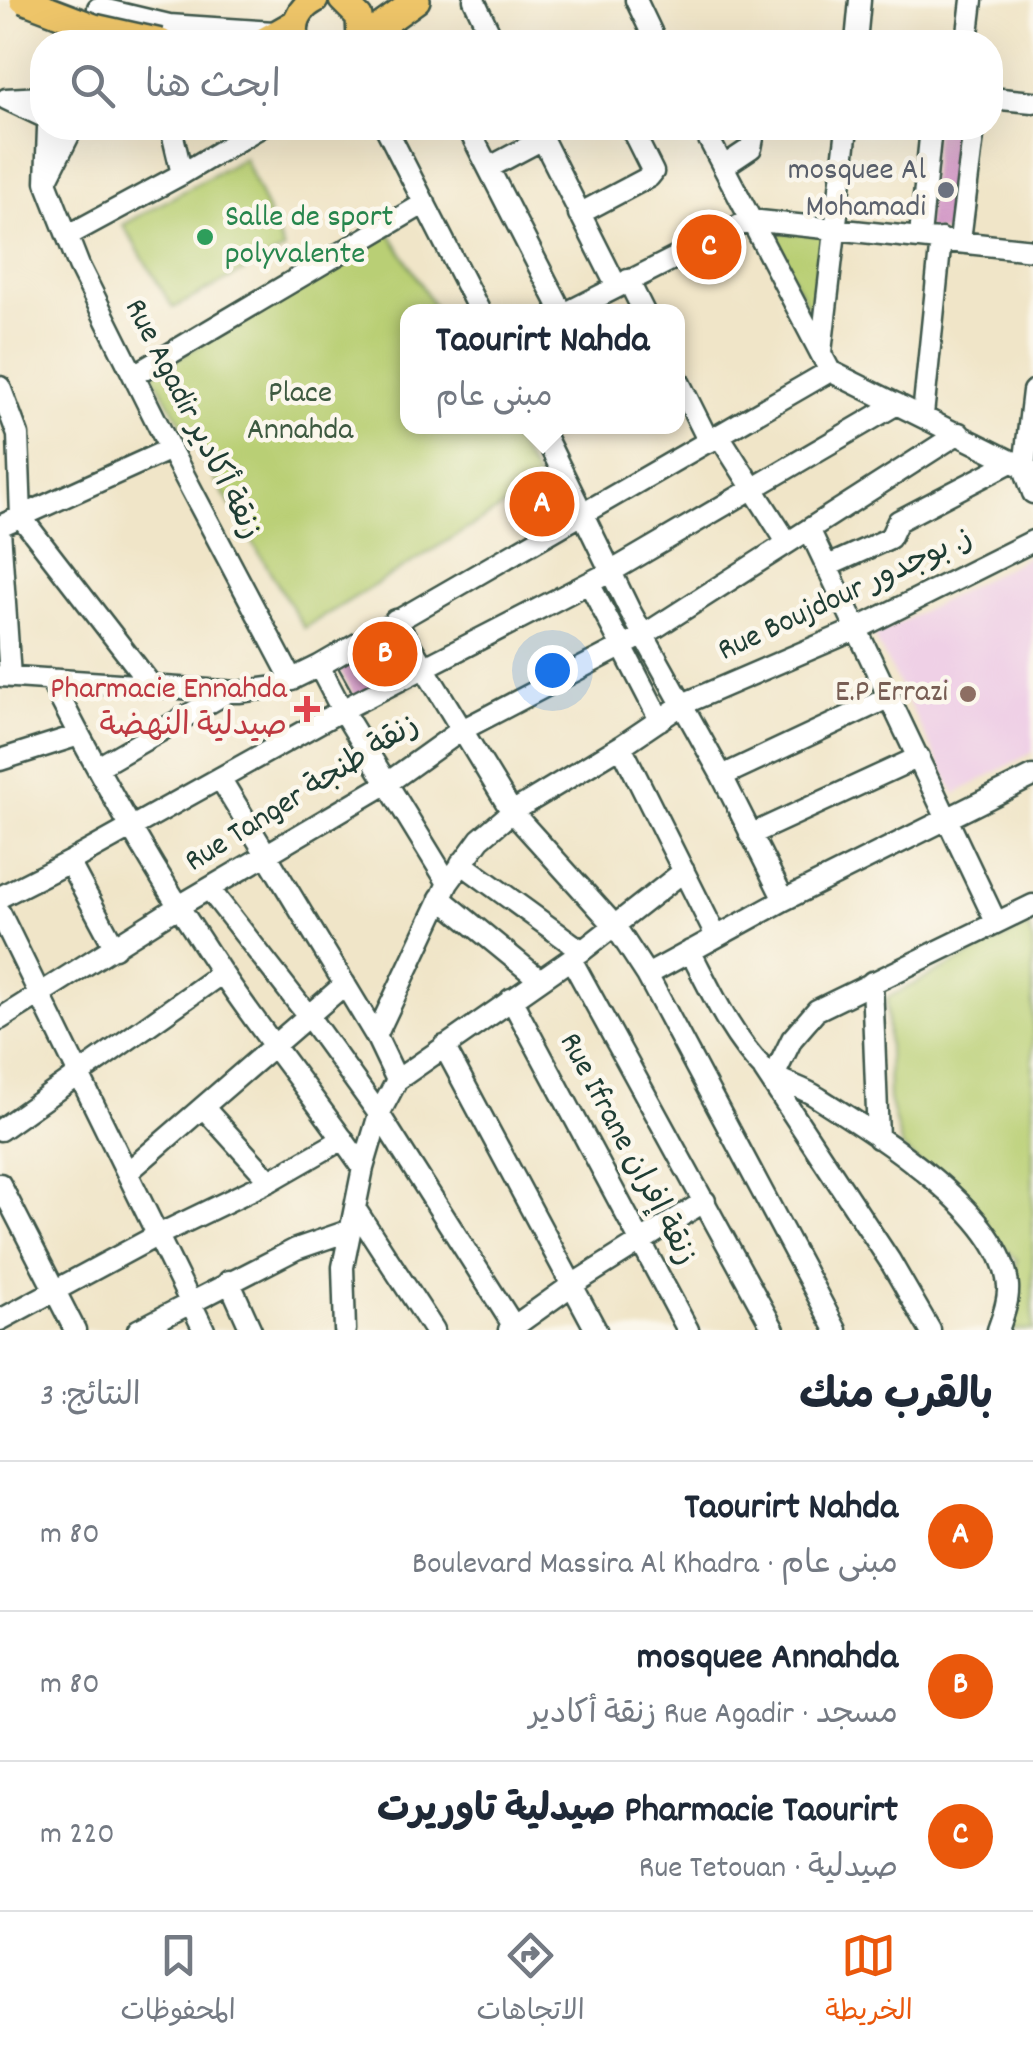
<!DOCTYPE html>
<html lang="ar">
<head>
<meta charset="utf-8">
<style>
  body { margin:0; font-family:Dekko,"Playpen Sans Arabic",sans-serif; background:#f6f6f7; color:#1f2937; direction:rtl }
  .you { position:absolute; left:552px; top:670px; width:35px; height:35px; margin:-25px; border:8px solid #fff; border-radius:50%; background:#1a73e8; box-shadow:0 0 0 15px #1a73e833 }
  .badge { display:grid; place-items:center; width:65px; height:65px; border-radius:50%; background:#ea580c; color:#fff; font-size:32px; font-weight:700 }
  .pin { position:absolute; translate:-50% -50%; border:5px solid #fff; box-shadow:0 2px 10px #0006 }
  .popup { position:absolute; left:400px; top:304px; width:285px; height:130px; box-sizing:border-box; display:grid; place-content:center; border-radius:20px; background:#fff; filter:drop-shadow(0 2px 8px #0005); font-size:32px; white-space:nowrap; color:#747a83 }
  .popup b { font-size:38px; color:#1f2937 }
  .popup::after { content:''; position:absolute; left:50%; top:100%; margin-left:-20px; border:20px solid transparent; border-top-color:#fff }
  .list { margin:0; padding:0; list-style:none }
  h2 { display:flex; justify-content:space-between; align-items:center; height:130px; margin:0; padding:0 40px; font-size:42px }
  h2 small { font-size:32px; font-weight:400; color:#747a83 }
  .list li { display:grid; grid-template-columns:65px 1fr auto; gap:30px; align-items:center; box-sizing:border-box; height:150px; padding:0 40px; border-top:2px solid #e0e1e3 }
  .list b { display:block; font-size:38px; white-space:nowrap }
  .list p { margin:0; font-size:32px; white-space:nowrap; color:#747a83 }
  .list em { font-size:32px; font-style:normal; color:#747a83 }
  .icon { flex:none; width:55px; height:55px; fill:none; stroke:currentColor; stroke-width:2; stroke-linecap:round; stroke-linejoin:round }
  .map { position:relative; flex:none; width:1033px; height:1330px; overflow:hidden; direction:ltr }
  .search { position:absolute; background:#fff; box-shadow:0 10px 40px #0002; left:30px; right:30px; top:30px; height:110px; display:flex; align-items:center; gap:25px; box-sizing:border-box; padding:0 35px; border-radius:40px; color:#747a83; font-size:38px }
  .sheet { height:580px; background:#fff }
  nav { display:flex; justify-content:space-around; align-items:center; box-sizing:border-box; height:140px; border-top:2px solid #e0e1e3; background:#fff; font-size:28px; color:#747a83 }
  nav a { display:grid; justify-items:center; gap:5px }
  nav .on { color:#ea580c }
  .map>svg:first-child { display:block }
</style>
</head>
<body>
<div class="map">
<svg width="1033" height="1330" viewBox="0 0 1033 1330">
  <rect width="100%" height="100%" fill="#fbf7ec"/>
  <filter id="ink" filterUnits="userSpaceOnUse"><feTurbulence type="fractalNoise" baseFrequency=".01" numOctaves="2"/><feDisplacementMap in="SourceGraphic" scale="20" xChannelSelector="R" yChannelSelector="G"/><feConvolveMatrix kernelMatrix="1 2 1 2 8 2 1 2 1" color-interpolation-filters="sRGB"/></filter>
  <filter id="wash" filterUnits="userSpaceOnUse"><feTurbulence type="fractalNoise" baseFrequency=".0048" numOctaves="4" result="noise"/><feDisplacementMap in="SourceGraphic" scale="40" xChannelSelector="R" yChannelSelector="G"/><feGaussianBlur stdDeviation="2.25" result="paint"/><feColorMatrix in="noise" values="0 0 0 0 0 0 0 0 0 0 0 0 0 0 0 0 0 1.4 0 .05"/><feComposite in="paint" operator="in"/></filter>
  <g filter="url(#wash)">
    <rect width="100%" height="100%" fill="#f0e5c8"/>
    <path fill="#efd0e6" d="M1033,554v198l-78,42 -81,-158z"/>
    <path fill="#b9cf74" stroke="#6c8654" stroke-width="2.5" d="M244,158l40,92 -111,58 -50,-83z
      M388,230l49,81 -30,1v114l99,1 35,57 -237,144 -152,-254z
      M768,231l60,4 -8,80 -6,3z
      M1028,926l5,17v387h-25l9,-70 -115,-113 -13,-48 -2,-101z"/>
    <g id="blocks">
      <path fill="#d298c6" d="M935,128h32l-9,106 -32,-4z
        M397,627l21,37 -62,35 -18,-32z"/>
    </g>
  </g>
  <g filter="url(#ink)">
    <use href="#blocks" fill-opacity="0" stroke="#3e564a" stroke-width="2.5"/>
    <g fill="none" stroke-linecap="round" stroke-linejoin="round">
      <g stroke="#3e564a" stroke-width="25">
        <path id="minor" d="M474,0l20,42
          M636,0l20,42
          M98,8l71,17 105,7
          M856,42l4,-42
          M967,42l5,-42
          M42,97l-36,2 36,17
          M990,98l43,4
          M48,128l-2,54 33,84 91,183 122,231
          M171,128l11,46
          M386,128l94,184
          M468,128l94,184
          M537,128l80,159
          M703,128l127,243 203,101
          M724,166l27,-18 4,-20
          M490,167l53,-28
          M49,175l21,-42
          M579,214l70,-37 4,-5 -22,-44
          M67,236l115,-62 77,-46
          M920,236l11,-108
          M960,240l14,-112
          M628,280l16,32
          M568,312l182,-92 283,30
          M821,352l26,-224
          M134,375l291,-172
          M677,378l32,64
          M0,387l18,48 3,82 130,168
          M1033,391l-9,77 9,25
          M923,415l18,-176
          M540,426l89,183 93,167 62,124
          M720,437l67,105
          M0,526l170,-77
          M809,529l187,393
          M0,530l10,147
          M828,566l62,-28 8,-17 115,-60
          M589,583l71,137
          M395,620l117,192 103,114 32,49 189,355
          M319,666l23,44 106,173
          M0,676l239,16 37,-5 43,-21 511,-295
          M50,679c51,100 107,197 170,291 45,67 97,131 143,198
          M621,746l95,190
          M0,760l79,-25
          M98,767l130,-75
          M722,776l168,-79
          M220,778l156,258 21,44
          M750,835l169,-78
          M69,862l46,86
          M461,863l121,88
          M210,890l99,127 70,97 134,211
          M0,897l69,-35 273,-152 270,-139 285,-167
          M440,898l100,82
          M0,913l204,417
          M690,951c21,40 41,85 73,117 14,14 38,18 54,29 57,36 186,116 191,189 1,14 -5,30 -10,44
          M571,959l203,371
          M647,975l137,-75 249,-124
          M872,982l6,156
          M511,999l177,331
          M0,1019l179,-113 207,-122 74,-53 184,-96 315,-202
          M376,1036l72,-153 32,-44 32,-27 109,-66 62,-42 174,-75 176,-88
          M444,1046l152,284
          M764,1070l126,191 40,69
          M774,1076l18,-37 25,-29 216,-105
          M204,1108l66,73
          M0,1130l222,-157
          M128,1172l217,-188
          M0,1184l75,146
          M356,1210l78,120
          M229,1281l22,49
          M0,1320l158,-85 112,-54 73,-42
          M138,1330l158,-81 55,-19
          M345,1330l-2,-63 20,-99 16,-54 18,-34 185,-129 102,-80
          M509,1330l63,-45 133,-84"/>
      </g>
      <g stroke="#3e564a" stroke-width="30">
        <path id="major" d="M342,0l17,17 1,25
          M360,41l57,-41
          M261,42l35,-20
          M297,42c-5,-18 1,-33 18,-42"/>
      </g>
      <use href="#minor" stroke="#fff" stroke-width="20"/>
      <use href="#major" stroke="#eec569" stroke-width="25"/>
      <g stroke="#3e564a" stroke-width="30" stroke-linecap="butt">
        <path id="major-bridge" d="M23,0l71,27 67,15"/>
      </g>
      <use href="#major-bridge" stroke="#eec569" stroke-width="25"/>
    </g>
  </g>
  <circle fill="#6b7280" stroke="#fbf7ec" stroke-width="4" cx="946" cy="190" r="10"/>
  <circle fill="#2e9e5b" stroke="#fbf7ec" stroke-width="4" cx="205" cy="237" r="10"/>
  <circle fill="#8d6e63" stroke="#fbf7ec" stroke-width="4" cx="968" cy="694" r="10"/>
  <path fill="#e0444e" stroke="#fbf7ec" stroke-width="4" d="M302 694h10v10h10v10h-10v10h-10v-10h-10v-10h10z"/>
  <g text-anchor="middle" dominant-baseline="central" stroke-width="9" stroke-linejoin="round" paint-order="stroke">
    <g font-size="32" fill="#5b616d" stroke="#fbf7ec" text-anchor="end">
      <text x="926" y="172">mosquee Al<tspan x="926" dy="37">Mohamadi</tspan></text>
    </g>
    <g font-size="32" fill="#27864d" stroke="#fbf7ec" text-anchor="start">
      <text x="225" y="219">Salle de sport<tspan x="225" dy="37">polyvalente</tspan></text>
    </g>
    <g font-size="32" fill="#3e5a41" stroke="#fbf7ec">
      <text x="300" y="395">Place<tspan x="300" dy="37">Annahda</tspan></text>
    </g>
    <g font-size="32" fill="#1f3d34" stroke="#fbf7ec">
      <text transform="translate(191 420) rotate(63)">Rue Agadir زنقة أكادير</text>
      <text transform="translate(846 596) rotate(-25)">Rue Boujdour ز. بوجدور</text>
      <text transform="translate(303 795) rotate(-32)">Rue Tanger زنقة طنجة</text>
      <text transform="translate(626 1150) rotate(62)">Rue Ifrane زنقة إفران</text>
    </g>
    <g font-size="32" fill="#be3a42" stroke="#fbf7ec" text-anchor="end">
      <text x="287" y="691">Pharmacie Ennahda<tspan x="287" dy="37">صيدلية النهضة</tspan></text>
    </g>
    <g font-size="32" fill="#785e54" stroke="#fbf7ec" text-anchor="end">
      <text x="948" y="694">E.P Errazi</text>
    </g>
  </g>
</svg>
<div class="you"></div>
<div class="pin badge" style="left:542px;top:504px">A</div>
<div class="popup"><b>Taourirt Nahda</b>مبنى عام</div>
<div class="pin badge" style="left:385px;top:654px">B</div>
<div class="pin badge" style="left:709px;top:247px">C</div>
<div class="search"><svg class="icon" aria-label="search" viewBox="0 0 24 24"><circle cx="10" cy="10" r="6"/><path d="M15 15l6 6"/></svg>ابحث هنا</div>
</div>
<section class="sheet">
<h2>بالقرب منك<small>النتائج: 3</small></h2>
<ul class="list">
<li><span class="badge">A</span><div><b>Taourirt Nahda</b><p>مبنى عام · Boulevard Massira Al Khadra</p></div><em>80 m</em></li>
<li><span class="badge">B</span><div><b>mosquee Annahda</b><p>مسجد · Rue Agadir زنقة أكادير</p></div><em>80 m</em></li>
<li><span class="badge">C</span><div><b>Pharmacie Taourirt صيدلية تاوريرت</b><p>صيدلية · Rue Tetouan</p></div><em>220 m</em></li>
</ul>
</section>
<nav>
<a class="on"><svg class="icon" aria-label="map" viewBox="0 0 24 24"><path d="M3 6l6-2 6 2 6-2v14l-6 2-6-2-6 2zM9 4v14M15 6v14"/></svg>الخريطة</a>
<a><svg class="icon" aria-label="directions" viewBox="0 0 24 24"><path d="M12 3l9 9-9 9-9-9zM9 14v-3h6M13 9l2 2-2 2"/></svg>الاتجاهات</a>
<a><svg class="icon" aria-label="saved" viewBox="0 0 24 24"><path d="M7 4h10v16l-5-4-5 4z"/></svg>المحفوظات</a>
</nav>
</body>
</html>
